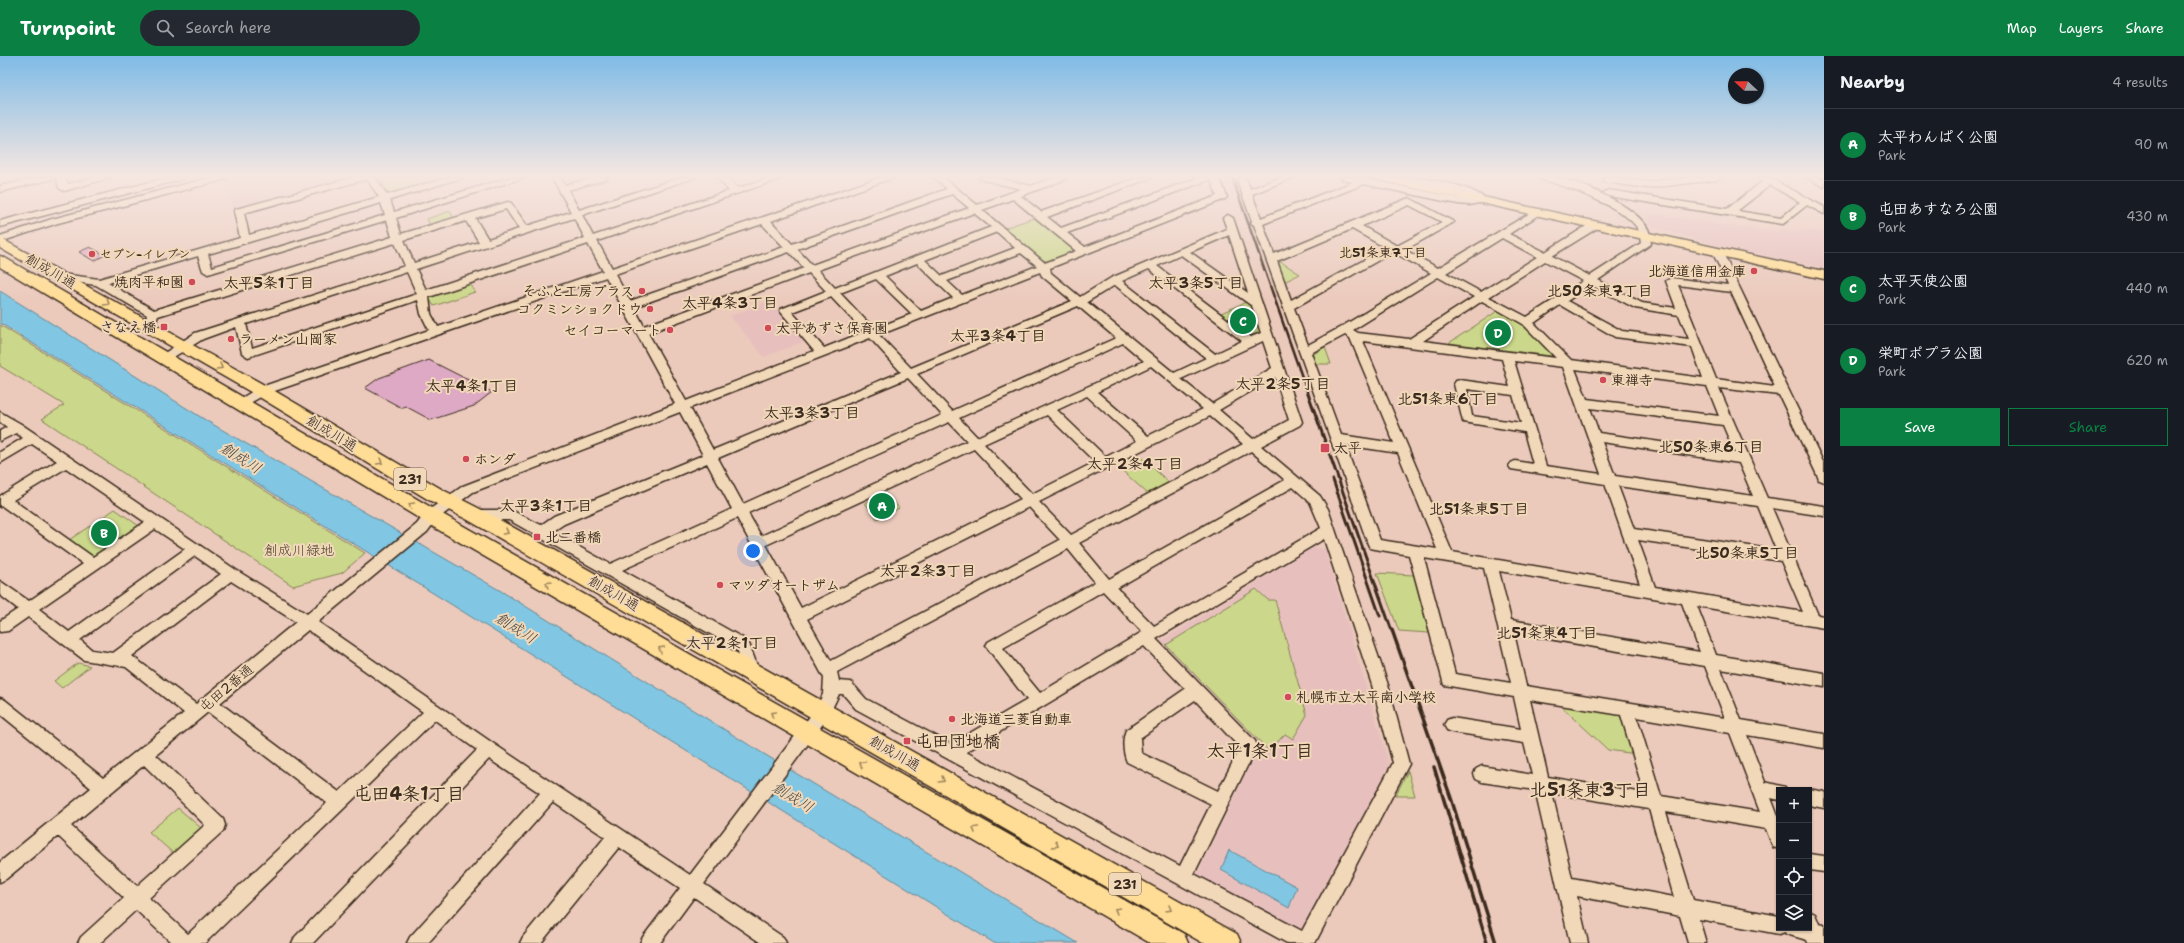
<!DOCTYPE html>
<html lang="en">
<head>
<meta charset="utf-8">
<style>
  body { margin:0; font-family:"Shantell Sans","Klee One",sans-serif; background:#242831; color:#f1f3f6 }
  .controls { position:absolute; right:12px; bottom:12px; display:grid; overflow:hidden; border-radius:0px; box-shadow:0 1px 3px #0004 }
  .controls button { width:36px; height:36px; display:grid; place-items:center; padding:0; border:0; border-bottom:1px solid #363941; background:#171b24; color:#f1f3f6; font:20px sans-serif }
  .compass { position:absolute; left:1728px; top:12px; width:36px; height:36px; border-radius:50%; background:#171b24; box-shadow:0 1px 3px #0004; rotate:292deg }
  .you { position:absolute; left:753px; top:495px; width:14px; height:14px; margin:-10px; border:3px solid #fff; border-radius:50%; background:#1a73e8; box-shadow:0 0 0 6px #1a73e833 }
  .badge { display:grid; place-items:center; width:26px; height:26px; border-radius:50%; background:#0b8043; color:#fff; font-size:13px; font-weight:700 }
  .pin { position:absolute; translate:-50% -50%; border:2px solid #fff; box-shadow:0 1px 4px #0006 }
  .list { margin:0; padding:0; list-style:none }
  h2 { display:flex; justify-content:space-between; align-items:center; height:52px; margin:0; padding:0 16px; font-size:17px }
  h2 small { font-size:13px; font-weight:400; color:#9ea1a6 }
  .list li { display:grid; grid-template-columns:26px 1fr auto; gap:12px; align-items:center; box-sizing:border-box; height:72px; padding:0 16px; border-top:1px solid #363941 }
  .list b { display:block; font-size:15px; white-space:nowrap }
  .list p { margin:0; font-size:13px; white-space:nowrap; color:#9ea1a6 }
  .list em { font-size:13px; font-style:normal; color:#9ea1a6 }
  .actions { display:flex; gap:8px; padding:12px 16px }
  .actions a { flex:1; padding:9px 0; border:1px solid #0b8043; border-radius:0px; text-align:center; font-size:14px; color:#0b8043 }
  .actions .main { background:#0b8043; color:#fff }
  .icon { flex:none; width:22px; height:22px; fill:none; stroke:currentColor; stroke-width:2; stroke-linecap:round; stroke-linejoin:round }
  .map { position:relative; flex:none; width:1824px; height:887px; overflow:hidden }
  header { display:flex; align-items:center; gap:24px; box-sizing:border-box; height:56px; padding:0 20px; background:#0b8043; color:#fff }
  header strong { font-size:19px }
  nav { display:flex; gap:22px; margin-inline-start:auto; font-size:14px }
  .search { width:280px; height:36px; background:#242831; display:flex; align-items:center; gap:10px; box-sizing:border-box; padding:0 14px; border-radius:22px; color:#9ea1a6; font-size:15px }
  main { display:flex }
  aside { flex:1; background:#171b24 }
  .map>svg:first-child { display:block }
</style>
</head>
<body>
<header>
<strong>Turnpoint</strong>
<div class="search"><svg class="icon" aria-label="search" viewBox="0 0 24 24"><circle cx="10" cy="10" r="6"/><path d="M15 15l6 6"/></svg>Search here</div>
<nav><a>Map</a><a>Layers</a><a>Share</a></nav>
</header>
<main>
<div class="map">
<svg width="1824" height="887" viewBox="0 0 1824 887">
  <rect width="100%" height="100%" fill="#ebcabc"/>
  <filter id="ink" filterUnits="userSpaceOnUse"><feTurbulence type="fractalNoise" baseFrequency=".025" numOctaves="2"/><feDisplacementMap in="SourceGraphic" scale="8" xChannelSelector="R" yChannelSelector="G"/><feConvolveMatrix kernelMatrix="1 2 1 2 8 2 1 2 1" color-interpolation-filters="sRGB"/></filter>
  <g filter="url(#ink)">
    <path fill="#e7c0be" d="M241,121h114l-122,34 -9,-30z
      M1648,157l114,18h62v37l-104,-22 -67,-19 -6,-6z
      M771,244l35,41 -42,16 -34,-41z
      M1313,491l12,2 65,217 -89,164 -105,-54 61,-126 -101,-106z"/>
    <path fill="#cbd78a" stroke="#838054" d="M379,121h72l-59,17 -4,-1z
      M450,155l4,8 -23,8 -4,-8z
      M1036,161l38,32 -1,2 -26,10 -6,-1 -36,-32z
      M1281,206l19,12 -18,9 -6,-19z
      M470,227l5,9 -41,14 -6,-9z
      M1246,246l7,5 7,22v3l-9,4 -32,-22z
      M1499,254l23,14 31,30 -2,2 -102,-13z
      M0,269l365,228 -23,20 -49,13 -251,-167 22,-14 -64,-39z
      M1325,291l6,17h-16l-3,-9z
      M1136,397l34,30 -21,12 -34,-31z
      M886,437l13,15 -22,11 -12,-16z
      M115,453l24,17 -46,32 -24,-18z
      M1377,517l37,2 15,58 -30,-2z
      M1256,533l12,11h7l32,115 -14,24 -8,-5 -16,17 -103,-106z
      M78,607l12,3 -28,22 -8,-7z
      M1559,648l57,8 7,5 13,37 -28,-4z
      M1408,715l7,25h-20z
      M178,752l23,20 -28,25 -24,-21z"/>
    <path fill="#81c6e2" stroke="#658894" d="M0,235l207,130 294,170 258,160 319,192h-84l-994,-620z
      M1229,794l68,37 -8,21 -68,-38z"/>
    <path fill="#dda9c4" stroke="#3b2a1e" d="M90,191l15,8 -11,6 -15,-9z
      M429,304l63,32 -18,14 -43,14 -26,-14 -3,2 -37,-20 14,-10z"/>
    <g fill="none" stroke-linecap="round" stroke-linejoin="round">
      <g stroke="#3b2a1e" stroke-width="3">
        <path id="minor" d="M40,121h15l-2,2 -53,13v-6z
          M56,121h9l3,7 29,-7h15l-48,14 -5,-3z
          M170,121h15l-2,2 -183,48v-6z
          M213,121h15l-2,2 -168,44 -58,19v-6l52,-17z
          M355,121h20l12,18 63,-18h14l-74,23 4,12 118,-35h14l-130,41 5,16 107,-32 3,1 16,23 44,-14 -19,-35h8l5,8 30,-8h13l-1,2 -39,11 11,20 104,-33h13l-114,38 11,21 136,-45 -12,-14h9l12,11 35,-11h13l-189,64 15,27 270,-91h13l-124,44 21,23 155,-55 -13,-12h9l34,28 44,-16 -41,-10 -1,-2h14l38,9 24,-9h12l-1,2 -45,17 20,16 99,-35h13l-106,40 14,11 139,-51h19l8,20 -2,2 -175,69 1,5 29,24 31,-19 116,-49 -4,-11 5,-3 5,3 69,204 -2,3 -39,21 59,50 8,13 60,176 21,79 -94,179h-28l-431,-234 -13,-15h-4l-11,23 -124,167 79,53 3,6h-25l-67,-46 -34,46h-20l3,-6 37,-49 -61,-41 -78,96h-21l3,-6 82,-100 -52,-35 -125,141h-21l3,-6 130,-144 -51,-34 -176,184h-21l3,-6 182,-187 -42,-30 -230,223h-33l-36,-33 -36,33h-22l3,-6 43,-39 -66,-62 -52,43 -6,3v-20l91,-74 -91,-74v-16l5,2 98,78 81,-65 -58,-46 -42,-7 -56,-43 -20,14 -8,1v-11l18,-12 -18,-14v-14l29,20 54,-37 -81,-58 -2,1v-11l57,-35 -25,-17 -32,19v-11l23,-14 -7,-5 -16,8v-10l7,-4 -7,-5v-10l21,12 215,146 71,44 110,-90 9,-12 37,-26 212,-82 -69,-127 -340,117 -25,14 -4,-1 -2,-3 2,-3 21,-13 171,-58 -8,-16 -3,-14 -170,57 -6,-4 -6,-26 -33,12 -36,22 -4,1 -6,-4 38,-25 210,-67 -10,-23 -237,73 -3,8 -4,2 -6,-4 2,-7 -51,-30 -34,-5 -5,-3 5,-3 37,5 141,-41 -6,-27 2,-2zM367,123l12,18 -130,38 -5,-22zM1211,123l6,17 -132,51 -18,-14zM952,138l17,14 -157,57 -15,-16zM1013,143l63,52 -31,12 -63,-53zM381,147l4,12 -173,52 -4,-13zM506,153l13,20 -31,10 -13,-21zM974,157l17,14 -156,61 -17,-18zM574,162l11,20 -159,52 -10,-21zM387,164l5,17 -238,73 -46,-27 90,-27 5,15 5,3zM466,165l13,21 -65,21 -10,-23zM762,168l22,23 -154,54 -15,-27zM997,176l18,16 -73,28 -17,-16zM1229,179l19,58 -58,-41zM588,188l15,27 -165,56 -7,-13 -2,-17zM789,196l15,16 -160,58 -10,-19zM1021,197l16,13 -75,29 -15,-14zM1181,199l71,51 9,27 -10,4 -94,-71zM917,207l36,35 -32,13 -36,-35zM1149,213l93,72 -27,13 -93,-73zM407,216l10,22 -165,54 -6,-24zM1040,216l2,4 30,25 -161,67 -32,-33zM809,217l17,18 -45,18 -1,2 34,40 -128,50 -38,-68zM876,223l36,35 -38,15 -34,-36zM1115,229l91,73 -32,15 -87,-71zM831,241l33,35 -40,16 -32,-36zM1078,250l38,32 -164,73 -35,-37zM870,282l31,34 -188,78 -23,-42zM1263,285l9,27 -60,36 -31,-25zM1123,287l21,18 -167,76 -18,-19zM1151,310l52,43 -55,27 -51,-44zM1275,321l14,43 -36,19 -34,-29zM908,322l34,37 -199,89 -25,-46zM1087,340l50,45 -31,16 -49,-47zM680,356l23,43 -149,61 -13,9 -30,-15h-36l-5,1 -2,4 2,4 5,1h34l228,129 10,27 5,1 5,-1 2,-5 -11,-30 -126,-71 115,-52 87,160 -1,16 -6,13 -127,168 -196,-131 -176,-122 109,-90 9,-12 37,-28zM1047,359l48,47 -63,32 -48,-50zM1210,360l33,28 -172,91 -32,-33zM949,366l18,19 -206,95 -13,-23zM974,393l47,50 -220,109 -35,-63zM1251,395l34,29 -176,99 -30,-36zM707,407l25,46 -122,55 -58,-32 12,-8zM66,412l79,54 -52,35 -80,-57zM1293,431l17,15 11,26 -167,98 -37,-38zM1029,451l31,33 -229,121 -24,-42zM155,473l30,20 -116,83 -30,-23zM1324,483l48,146 21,78 -91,168 -108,-57 63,-128 -2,-5 -99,-102zM1068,493l27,33 -107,60 -2,4 41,54 -76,44 -85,-45 -15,-17 -12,-1 -2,-9zM195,500l26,18 -108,79 -21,-3 -12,-10zM231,525l65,41 -100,82 -64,-48zM1103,535l39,41 -102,61 -37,-45zM308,574l115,82 -84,80 -119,-89zM1144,590l41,43 -59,41c-4,9 -3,23 1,32l84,42 -31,62 -214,-114zM1195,644l45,48 -22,43 -77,-38 -1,-15zM208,656l119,91 -139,131 -39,-36 74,-67 2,-6 -2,-6 -67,-64zM144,709l61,60 -68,61 -66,-60z
          M1242,121l5,3 3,9 32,-12h13l-43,17 9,24 92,-36 -11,-3 -1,-2h16l101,21 14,1 -6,-5 -65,-14 -5,-3c19,-2 78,8 90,23l-2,2 -15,3 -11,-1 -94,-20 -101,40 11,30 135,-56 45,24 -49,28 33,18 99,-59 3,1v4l-31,20 36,18 46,-29h8v4l-47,29 38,20 51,-33c-1,-4 -1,-9 -2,-12 -10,-23 -76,-46 -99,-52l-1,-2c5,0 10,-1 15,0 25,4 82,29 94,52 2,4 2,10 3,15l-53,36 44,23 34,5 -10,-27 5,-3 57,7 -16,-34 1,-2h8l103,215v18l-5,-2 -1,-3 -39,-82 -60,-7 48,110 57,8v10l-52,-8 46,107 6,1v12l-127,-22 19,49 108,18v14l-103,-18 20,51 83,14v14l-77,-13 18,47 20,5 1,3h-7v10l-8,-2 8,21v30l-6,-2 -7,-18 -100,-17 27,88 86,16v12h30v-17l6,3 4,10 5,1v18h-16l-1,-3 -21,-6 -1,-2 -6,2 -80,-15 7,24h-18l-8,-27 -103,-20 11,47h-18l-35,-153 -53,-8 -6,-3 -2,-5 2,-5 6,-3 50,9 -8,-32 -72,-11 -5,-2 -3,-5 3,-5 5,-2 69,11 -7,-32 -70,-12 -35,-130 -34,-6 -5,-1 -2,-4 -114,-319 -3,-2 1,-2 -15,-41zM1409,149l33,17 -45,24 -35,-20zM1352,173l34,19 -95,52 -14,-39zM1502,182l35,19 -56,35 -35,-19zM1393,196l38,21 -90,54 -33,18 -14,-37zM1545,205l38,20 -56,36 -38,-20zM1438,221l36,20 -65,42 -51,-6 -5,-3zM1591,229l44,23 44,7 10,24 -67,-8 -55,-30zM1678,229l53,7 44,95 -59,-8zM1482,245l41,23 33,34 -133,-17zM1560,249l55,32 77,10 11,31 -132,-18 -37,-37zM1345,279l5,3 44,105 -53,-8 -30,-82zM1363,285l139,18 8,28 -50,-7 -4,1 -2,3 9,38 61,10 9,32 -18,-3 -4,2 -2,3 2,3 94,15 35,100 -188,-32zM1514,305l49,6 38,107 -55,-8zM1575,313l132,17 12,30 -132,-17zM1467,333l46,6 8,28 -49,-7zM1590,352l133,17 12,28 -136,-20zM1602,386l137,21 14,33 -138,-20zM1345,389l53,8 39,96 -57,-9zM1618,430l140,20 18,44 -142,-21zM1638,484l143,21 22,51 -148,-25zM1424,502l60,10 27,115 -56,-9zM1499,515l183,32 18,49 -189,-32zM1514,577l191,33 20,52 -199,-32zM1530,644l91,15 23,78 -96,-16zM1637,661l93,16 30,79 -99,-16zM1552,737l97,16 25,88 -102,-19z
          M1607,121l41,5 47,-5h26l-5,3 -68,8 -44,-6v-4z
          M1758,121h10l56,30v7l-17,-9 -24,19 -175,-28 -5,-3 5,-3 119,19 36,-28zM1770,129l30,17 -19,16 -44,-7z
          M1806,121h11l7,3v7z
          M1809,733l15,3v16l-15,-3v-15h-2z
          M1809,798l15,2v16l-15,-2z"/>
      </g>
      <g stroke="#3b2a1e" stroke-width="3">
        <path id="major" d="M1371,121h20l433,94v8l-447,-99z"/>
      </g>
      <g stroke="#3b2a1e" stroke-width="3">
        <path id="highway" d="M0,182l268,149 175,103 39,20 755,424 4,9h-38l-735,-423 -39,-20 -173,-105 -256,-147z
          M0,200l5,2 446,261 733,415 4,9h-38l-713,-414 -437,-262z"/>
      </g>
      <use href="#minor" fill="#f1d8b9" fill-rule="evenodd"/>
      <use href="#major" fill="#ffdd96" fill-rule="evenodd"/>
      <use href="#highway" fill="#ffdd96" fill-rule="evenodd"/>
      <path stroke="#3b2a1e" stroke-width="2.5" d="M1232,121l71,203"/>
      <path stroke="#3b2a1e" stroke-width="3" d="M1303,323l89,252
        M1333,424l47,136"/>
      <path stroke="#3b2a1e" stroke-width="3.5" d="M1392,574l59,168 45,145
        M1434,711l53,176"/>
    </g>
    <defs><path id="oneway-chevron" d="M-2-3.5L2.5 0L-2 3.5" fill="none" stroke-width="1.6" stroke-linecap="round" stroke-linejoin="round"/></defs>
    <g stroke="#9d845a">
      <use href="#oneway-chevron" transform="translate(107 247) rotate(30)"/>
      <use href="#oneway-chevron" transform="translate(220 311) rotate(30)"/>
      <use href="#oneway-chevron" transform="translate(380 406) rotate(31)"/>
      <use href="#oneway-chevron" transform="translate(411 449) rotate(-149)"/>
      <use href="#oneway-chevron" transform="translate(506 476) rotate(30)"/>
      <use href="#oneway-chevron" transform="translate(548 528) rotate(-150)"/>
      <use href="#oneway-chevron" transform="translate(661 593) rotate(-150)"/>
      <use href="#oneway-chevron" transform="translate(773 658) rotate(-150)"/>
      <use href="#oneway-chevron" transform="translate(862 708) rotate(-150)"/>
      <use href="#oneway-chevron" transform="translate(942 724) rotate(30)"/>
      <use href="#oneway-chevron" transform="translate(975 773) rotate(-150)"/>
      <use href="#oneway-chevron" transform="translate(1056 789) rotate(30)"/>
      <use href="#oneway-chevron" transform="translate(1169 853) rotate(30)"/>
      <use href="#oneway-chevron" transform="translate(1117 854) rotate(-150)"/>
    </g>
  </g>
  <linearGradient id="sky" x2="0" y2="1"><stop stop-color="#7fbbe6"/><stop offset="0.49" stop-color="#f6e7e1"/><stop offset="1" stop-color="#f6e7e1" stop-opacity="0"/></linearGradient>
  <rect width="1824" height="245" fill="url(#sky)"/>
  <g fill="#d1495b" stroke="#f1d8b9" stroke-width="1.5">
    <circle cx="92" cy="198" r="4"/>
    <circle cx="1754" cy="215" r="4"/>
    <circle cx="192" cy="226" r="4"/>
    <circle cx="642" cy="235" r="4"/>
    <circle cx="650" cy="253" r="4"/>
    <rect x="160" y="267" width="8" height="8" rx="2"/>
    <circle cx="768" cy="272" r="4"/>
    <circle cx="670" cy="274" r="4"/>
    <circle cx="231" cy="283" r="4"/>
    <circle cx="1603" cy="324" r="4"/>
    <rect x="1320" y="387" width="10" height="10" rx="2"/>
    <circle cx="466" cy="403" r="4"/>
    <rect x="533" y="477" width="8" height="8" rx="2"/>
    <circle cx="720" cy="529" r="4"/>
    <circle cx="1288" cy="641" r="4"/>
    <circle cx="952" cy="663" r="4"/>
    <rect x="903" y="681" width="8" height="8" rx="2"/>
  </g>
  <g text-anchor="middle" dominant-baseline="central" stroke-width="4" stroke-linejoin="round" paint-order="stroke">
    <g font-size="12" font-weight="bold" fill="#3b2a1e" stroke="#f1d8b9" text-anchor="start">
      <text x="100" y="198">セブン-イレブン</text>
    </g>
    <g font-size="13" font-weight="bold" fill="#3b2a1e" stroke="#f1d8b9">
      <text x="1383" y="196">北51条東7丁目</text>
    </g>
    <g fill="#f1d8b9" stroke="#725e4c" stroke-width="1">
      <rect x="394" y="412" width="32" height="22" rx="3"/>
      <rect x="1109" y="817" width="32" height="22" rx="3"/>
    </g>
    <g font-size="13" font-weight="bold" fill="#3b2a1e">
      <text x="410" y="423">231</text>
      <text x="1125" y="828">231</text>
    </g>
    <g font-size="14" fill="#3b2a1e" stroke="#f1d8b9">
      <text transform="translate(51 215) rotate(30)">創成川通</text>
      <text transform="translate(332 377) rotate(31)">創成川通</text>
      <text transform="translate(614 537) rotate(30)">創成川通</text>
      <text transform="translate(226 632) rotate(-40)">屯田2番通</text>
      <text transform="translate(895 697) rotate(30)">創成川通</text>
    </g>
    <g font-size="14" font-weight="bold" fill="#3b2a1e" stroke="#f1d8b9" text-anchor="start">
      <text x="1746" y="215" text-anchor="end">北海道信用金庫</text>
      <text x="184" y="226" text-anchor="end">焼肉平和園</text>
      <text x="634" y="235" text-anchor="end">そふと工房プラス</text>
      <text x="642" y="253" text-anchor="end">コクミンショクドウ</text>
      <text x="156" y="271" text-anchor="end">さなえ橋</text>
      <text x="776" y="272">太平あずさ保育園</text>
      <text x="662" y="274" text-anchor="end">セイコーマート</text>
      <text x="239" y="283">ラーメン山岡家</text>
      <text x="1611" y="324">東禅寺</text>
      <text x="1334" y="392">太平</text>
      <text x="474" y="403">ホンダ</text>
      <text x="545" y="481">北二番橋</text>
      <text x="728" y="529">マツダオートザム</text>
      <text x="1296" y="641">札幌市立太平南小学校</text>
      <text x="960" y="663">北海道三菱自動車</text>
    </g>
    <g font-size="14" fill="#51442e" stroke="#f1d8b9">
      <text x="299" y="494">創成川緑地</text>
    </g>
    <g font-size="15" font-weight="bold" fill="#3b2a1e" stroke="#f1d8b9">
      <text x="269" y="227">太平5条1丁目</text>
      <text x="1196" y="227">太平3条5丁目</text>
      <text x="1600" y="235">北50条東7丁目</text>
      <text x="730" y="247">太平4条3丁目</text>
      <text x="998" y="280">太平3条4丁目</text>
      <text x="1283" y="328">太平2条5丁目</text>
      <text x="472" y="330">太平4条1丁目</text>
      <text x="1448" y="343">北51条東6丁目</text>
      <text x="812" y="357">太平3条3丁目</text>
      <text x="1711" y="391">北50条東6丁目</text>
      <text x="1135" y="408">太平2条4丁目</text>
      <text x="546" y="450">太平3条1丁目</text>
      <text x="1479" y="453">北51条東5丁目</text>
      <text x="1747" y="497">北50条東5丁目</text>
      <text x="928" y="515">太平2条3丁目</text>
      <text x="1547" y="577">北51条東4丁目</text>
      <text x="732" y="587">太平2条1丁目</text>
    </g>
    <g font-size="15" font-style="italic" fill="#494945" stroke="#f1d8b9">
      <text transform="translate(241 402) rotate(32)">創成川</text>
      <text transform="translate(516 572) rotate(32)">創成川</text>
      <text transform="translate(793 741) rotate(31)">創成川</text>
    </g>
    <g font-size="17" font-weight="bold" fill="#3b2a1e" stroke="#f1d8b9" text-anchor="start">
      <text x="915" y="685">屯田団地橋</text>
    </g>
    <g font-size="18" font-weight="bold" fill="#3b2a1e" stroke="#f1d8b9">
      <text x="1260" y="695">太平1条1丁目</text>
      <text x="1590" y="734">北51条東3丁目</text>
      <text x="409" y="738">屯田4条1丁目</text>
    </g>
  </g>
</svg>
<div class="controls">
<button>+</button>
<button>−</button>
<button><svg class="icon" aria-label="locate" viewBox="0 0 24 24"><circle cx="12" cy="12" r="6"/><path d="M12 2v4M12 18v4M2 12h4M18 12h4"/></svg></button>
<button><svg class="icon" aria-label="layers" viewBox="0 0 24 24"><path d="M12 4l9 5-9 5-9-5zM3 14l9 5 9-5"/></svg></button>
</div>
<svg class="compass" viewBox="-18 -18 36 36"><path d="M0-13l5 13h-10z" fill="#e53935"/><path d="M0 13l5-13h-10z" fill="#9ea1a6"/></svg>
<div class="you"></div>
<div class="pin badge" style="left:882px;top:450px">A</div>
<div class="pin badge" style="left:104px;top:477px">B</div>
<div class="pin badge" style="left:1243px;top:265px">C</div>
<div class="pin badge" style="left:1498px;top:277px">D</div>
</div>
<aside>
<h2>Nearby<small>4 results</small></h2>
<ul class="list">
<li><span class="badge">A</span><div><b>太平わんぱく公園</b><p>Park</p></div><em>90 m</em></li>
<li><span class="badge">B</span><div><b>屯田あすなろ公園</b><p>Park</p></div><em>430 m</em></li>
<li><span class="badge">C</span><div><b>太平天使公園</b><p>Park</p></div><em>440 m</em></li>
<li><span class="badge">D</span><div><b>栄町ポプラ公園</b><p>Park</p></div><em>620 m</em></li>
</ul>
<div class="actions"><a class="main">Save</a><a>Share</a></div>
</aside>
</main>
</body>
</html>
